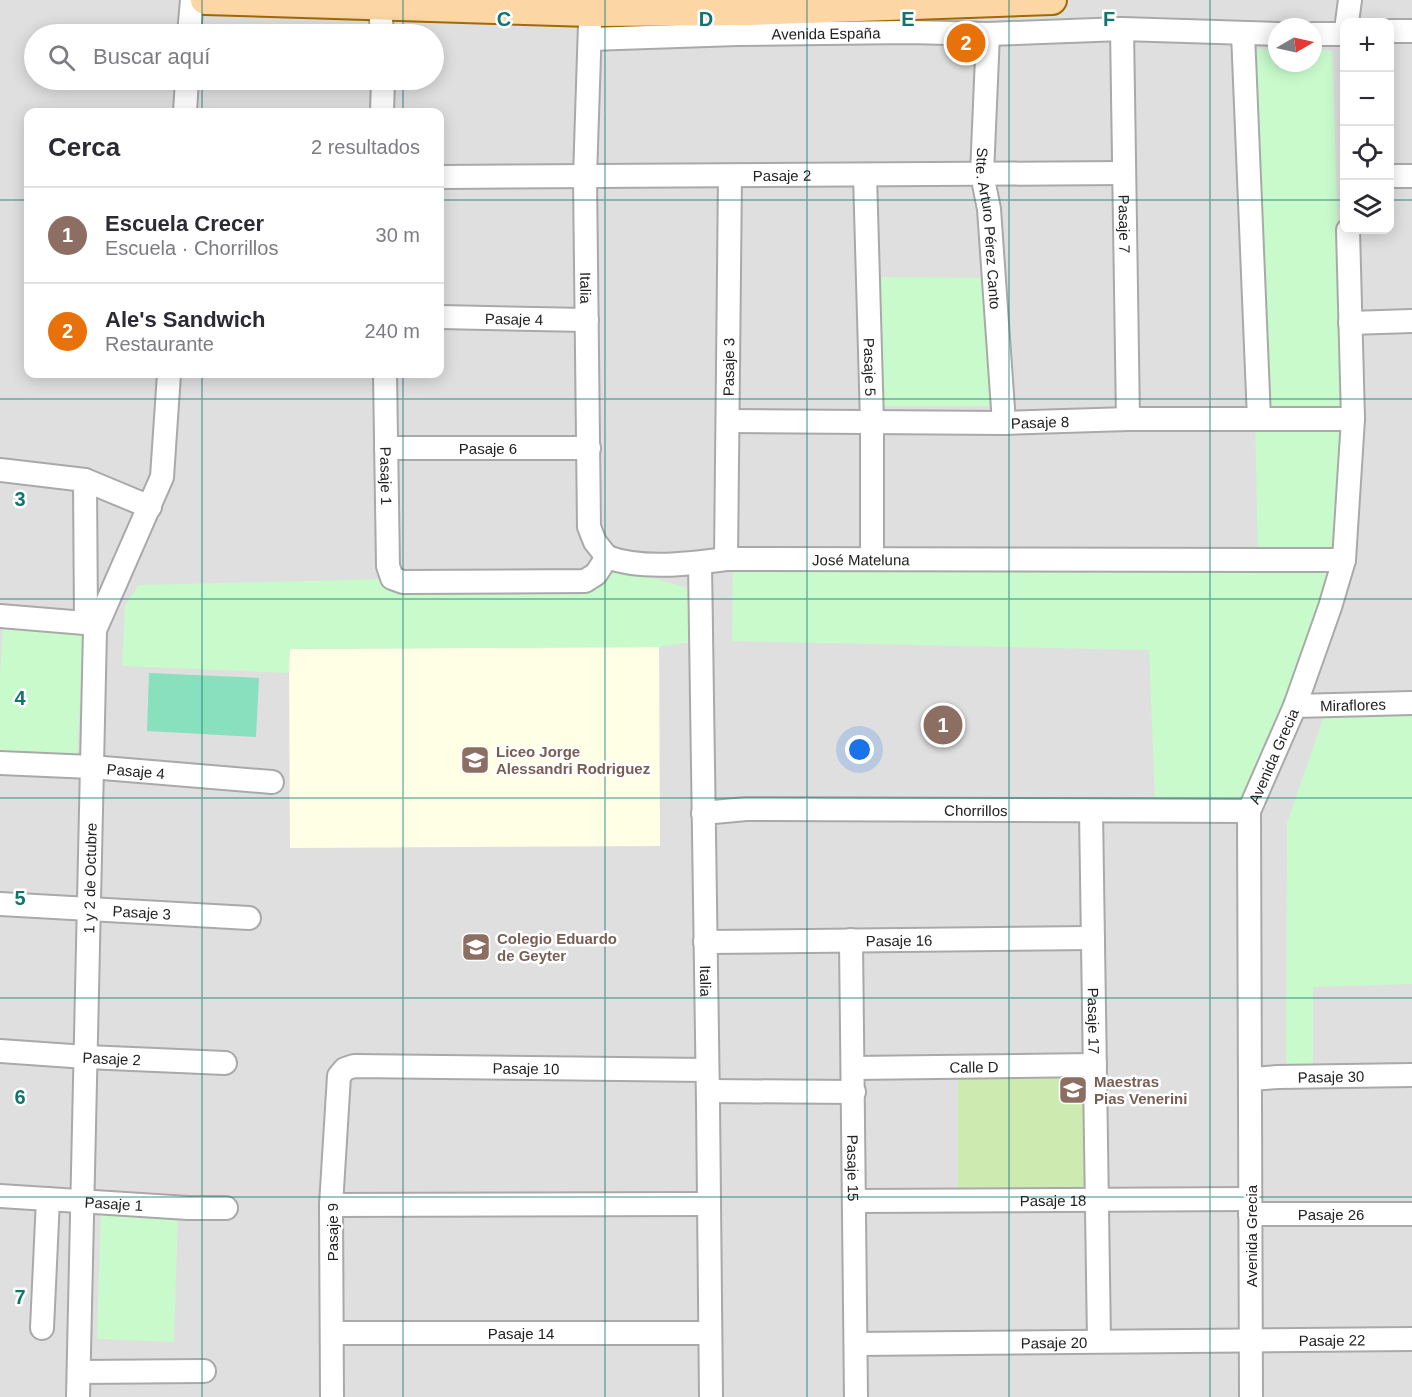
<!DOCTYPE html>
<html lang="es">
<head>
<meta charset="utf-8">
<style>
  body { margin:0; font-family:Arial,sans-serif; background:#f7f7f7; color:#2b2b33 }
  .controls { position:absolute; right:18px; top:18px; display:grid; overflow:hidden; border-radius:12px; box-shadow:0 3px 15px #0003 }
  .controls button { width:54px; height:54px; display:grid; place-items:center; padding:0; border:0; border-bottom:2px solid #e1e1e2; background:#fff; color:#2b2b33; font:30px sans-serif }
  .compass { position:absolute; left:1268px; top:18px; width:54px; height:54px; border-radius:50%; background:#fff; box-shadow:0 3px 15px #0003; rotate:81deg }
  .you { position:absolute; left:860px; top:750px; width:21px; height:21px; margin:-15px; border:4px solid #fff; border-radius:50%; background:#1a73e8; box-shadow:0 0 0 9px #1a73e833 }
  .badge { display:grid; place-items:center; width:39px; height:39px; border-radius:50%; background:#7c3aed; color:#fff; font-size:20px; font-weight:700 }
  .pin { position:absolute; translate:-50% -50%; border:3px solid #fff; box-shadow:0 2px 6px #0006 }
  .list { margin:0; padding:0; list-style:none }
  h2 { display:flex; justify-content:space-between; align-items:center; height:78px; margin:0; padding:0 24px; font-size:26px }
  h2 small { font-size:20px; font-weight:400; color:#7c7c81 }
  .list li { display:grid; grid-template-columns:39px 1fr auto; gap:18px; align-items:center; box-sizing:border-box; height:96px; padding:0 24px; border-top:2px solid #e1e1e2 }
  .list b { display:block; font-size:22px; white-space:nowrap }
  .list p { margin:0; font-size:20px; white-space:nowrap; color:#7c7c81 }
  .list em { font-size:20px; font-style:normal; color:#7c7c81 }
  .icon { flex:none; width:33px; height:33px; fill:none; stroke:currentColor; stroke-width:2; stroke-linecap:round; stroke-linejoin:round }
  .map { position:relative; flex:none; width:1412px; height:1397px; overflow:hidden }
  .search { position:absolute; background:#fff; box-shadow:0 3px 15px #0003; left:24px; top:24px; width:420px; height:66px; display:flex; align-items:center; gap:15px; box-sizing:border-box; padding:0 21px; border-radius:33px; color:#7c7c81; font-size:22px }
  .panel { position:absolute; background:#fff; box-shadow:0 3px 15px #0003; left:24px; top:108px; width:420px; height:270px; border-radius:12px }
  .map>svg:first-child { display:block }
</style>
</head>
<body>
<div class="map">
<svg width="1412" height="1397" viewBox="0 0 1412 1397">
  <rect width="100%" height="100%" fill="#f2efe9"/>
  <path fill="#e0dfdf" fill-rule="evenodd" d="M0,0h1412v1397h-1412zM1344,22h46v208h-46zM1277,27h36v36h-36zM34,34h400v46h-400zM28,112h412v262h-412z"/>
  <path fill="#ffffe5" d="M659,647l1,199 -370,2 -1,-199z"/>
  <path fill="#cdebb0" d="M958,1076h133l-1,121h-132z"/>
  <path fill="#c8facc" d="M1248,49h29v14h36v-14l19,2 13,382 -8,121 -46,150 -46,99 -90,-4 -6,-149 -417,-9 1,-71 525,-3z
    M880,277l109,1 2,128h-110z
    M624,570l64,18 6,54 -35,5 -369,2 -1,24 -167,-7 3,-61 14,-20 457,-11z
    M3,628l81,4 -7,125 -77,-4v-77z
    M1412,711v273l-99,3v82h-27l1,-246 38,-110z
    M101,1210l77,3 -4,129 -77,-3z"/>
  <path fill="#88e0be" d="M149,673l110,5 -3,59 -109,-6z"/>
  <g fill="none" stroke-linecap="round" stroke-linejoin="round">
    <g stroke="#a9a9a9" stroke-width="26">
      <g id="minor">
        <path d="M380,6l2,28"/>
        <path d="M1347,22l3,-22"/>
        <path id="s1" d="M590,24l-5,153 4,350 6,15 12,15"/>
        <path id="s2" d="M1122,29l6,390"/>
        <path d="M1390,31h22"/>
        <path d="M1243,33l16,386"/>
        <path d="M189,34l3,-34"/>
        <path id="s3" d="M988,34l-6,140 7,35 15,214"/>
        <path d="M1313,34h31"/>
        <path id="s4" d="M590,39l147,-5 172,-2 79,2 134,-5 155,5"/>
        <path d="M185,112l2,-32"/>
        <path d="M382,112l1,-32"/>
        <path id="s5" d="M865,175l7,247v137"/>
        <path d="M1390,176h22"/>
        <path id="s6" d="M440,177l684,-4"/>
        <path id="s7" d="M440,317l147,3"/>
        <path d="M1350,323l62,-2"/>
        <path id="s8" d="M385,374l3,192 4,12 11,4 182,-1 11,-7 11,-17"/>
        <path id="s9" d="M728,421l276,2 124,-4h225"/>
        <path id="s10" d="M386,448h203"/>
        <path d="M0,470l85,10 1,143"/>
        <path d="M85,480l65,27"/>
        <path id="s11" d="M607,557c35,13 83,7 119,2l618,1"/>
        <path id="s12" d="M726,559l4,-383"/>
        <path id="s13" d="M700,564l8,539 3,294"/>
        <path d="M0,616l97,8"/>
        <path id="s14" d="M1295,706l117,-3"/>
        <path id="s15" d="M0,763l91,4 181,15"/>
        <path id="s16" d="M1091,811l8,530"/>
        <path id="s17" d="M703,813l43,-4 503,2"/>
        <path id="s18" d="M0,904l249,14"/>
        <path id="s19" d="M851,940l5,457"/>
        <path id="s20" d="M705,942l388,-4"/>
        <path id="s21" d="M0,1051l86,6 139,6"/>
        <path id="s22" d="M854,1068l241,-3"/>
        <path id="s23" d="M1250,1079l28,-2 134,-2"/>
        <path d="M708,1091l146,1"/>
        <path id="s24" d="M0,1196l188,12h38"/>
        <path id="s25" d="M855,1201l395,-2"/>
        <path d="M331,1205l377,-1"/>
        <path id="s26" d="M1250,1214h162"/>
        <path d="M42,1328l6,-129"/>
        <path id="s27" d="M332,1333h378"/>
        <path id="s28" d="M856,1344l556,-5"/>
        <path d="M79,1372l125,-1"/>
        <path id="s29" d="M78,1397l17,-767 67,-153 7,-103"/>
        <path id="s30" d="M332,1397l-1,-192 8,-129 6,-7 9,-3 353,4"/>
        <path id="s31" d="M1251,1397l-2,-586 46,-105 35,-99 14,-47 9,-141 -5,-189"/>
      </g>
    </g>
    <g stroke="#a06b00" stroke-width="32">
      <path id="major" d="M205,0l385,12 158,-1 304,-11"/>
    </g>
    <use href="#minor" stroke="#fff" stroke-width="22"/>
    <use href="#major" stroke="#fcd6a4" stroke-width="28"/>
  </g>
  <path fill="none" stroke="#0f766e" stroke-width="1.5" stroke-opacity="0.55" d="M202,0v34M403,0v34M605,0v1397M807,0v1397M1009,0v1397M1210,0v1397M202,80v32M403,80v32M0,200h28M440,200h904M1390,200h22M202,374v1023M403,374v1023M0,399h1412M0,599h1412M0,798h1412M0,998h1412M0,1197h1412"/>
  <defs>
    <g id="school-square" transform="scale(1.5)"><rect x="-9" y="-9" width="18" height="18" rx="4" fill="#8d6e63" stroke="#fff"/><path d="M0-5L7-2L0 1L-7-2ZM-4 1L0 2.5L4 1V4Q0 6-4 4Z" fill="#fff"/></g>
  </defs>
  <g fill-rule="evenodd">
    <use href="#school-square" x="475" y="760"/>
    <use href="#school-square" x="476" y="947"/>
    <use href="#school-square" x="1073" y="1090"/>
  </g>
  <g text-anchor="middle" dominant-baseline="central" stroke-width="5" stroke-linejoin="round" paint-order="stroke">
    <g font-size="15" fill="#222" stroke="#fff">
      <text stroke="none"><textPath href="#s4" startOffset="236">Avenida España</textPath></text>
      <text stroke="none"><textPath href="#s6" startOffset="342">Pasaje 2</textPath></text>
      <text stroke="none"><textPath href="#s2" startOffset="195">Pasaje 7</textPath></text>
      <text stroke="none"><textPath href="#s3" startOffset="195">Stte. Arturo Pérez Canto</textPath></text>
      <text stroke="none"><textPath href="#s1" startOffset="264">Italia</textPath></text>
      <text stroke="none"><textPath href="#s7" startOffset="74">Pasaje 4</textPath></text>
      <text stroke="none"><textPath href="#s5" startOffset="192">Pasaje 5</textPath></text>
      <text stroke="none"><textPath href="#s12" startOffset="192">Pasaje 3</textPath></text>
      <text stroke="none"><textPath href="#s9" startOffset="312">Pasaje 8</textPath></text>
      <text stroke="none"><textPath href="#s10" startOffset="102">Pasaje 6</textPath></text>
      <text stroke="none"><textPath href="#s8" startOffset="102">Pasaje 1</textPath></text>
      <text stroke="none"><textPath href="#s11" startOffset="255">José Mateluna</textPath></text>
      <text stroke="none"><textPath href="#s14" startOffset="58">Miraflores</textPath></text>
      <text stroke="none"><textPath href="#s31" startOffset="646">Avenida Grecia</textPath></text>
      <text stroke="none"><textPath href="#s15" startOffset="136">Pasaje 4</textPath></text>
      <text stroke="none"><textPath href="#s17" startOffset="273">Chorrillos</textPath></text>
      <text stroke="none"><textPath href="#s29" startOffset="519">1 y 2 de Octubre</textPath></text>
      <text stroke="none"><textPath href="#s18" startOffset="142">Pasaje 3</textPath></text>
      <text stroke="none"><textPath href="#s20" startOffset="194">Pasaje 16</textPath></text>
      <text stroke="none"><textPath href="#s13" startOffset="417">Italia</textPath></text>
      <text stroke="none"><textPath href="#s16" startOffset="210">Pasaje 17</textPath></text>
      <text stroke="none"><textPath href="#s21" startOffset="112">Pasaje 2</textPath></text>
      <text stroke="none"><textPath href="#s22" startOffset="120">Calle D</textPath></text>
      <text stroke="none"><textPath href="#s30" startOffset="512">Pasaje 10</textPath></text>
      <text stroke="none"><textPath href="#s23" startOffset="81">Pasaje 30</textPath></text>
      <text stroke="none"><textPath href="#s19" startOffset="228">Pasaje 15</textPath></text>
      <text stroke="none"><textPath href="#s25" startOffset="198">Pasaje 18</textPath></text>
      <text stroke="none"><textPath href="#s24" startOffset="114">Pasaje 1</textPath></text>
      <text stroke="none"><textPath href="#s26" startOffset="81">Pasaje 26</textPath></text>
      <text transform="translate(332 1232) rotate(-90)">Pasaje 9</text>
      <text transform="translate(1251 1236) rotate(-90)">Avenida Grecia</text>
      <text stroke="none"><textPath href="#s27" startOffset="189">Pasaje 14</textPath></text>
      <text stroke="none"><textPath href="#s28" startOffset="476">Pasaje 22</textPath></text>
      <text stroke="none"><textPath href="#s28" startOffset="198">Pasaje 20</textPath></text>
    </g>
    <g font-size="15" font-weight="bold" fill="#785e54" stroke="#fff" text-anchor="start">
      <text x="496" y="751">Liceo Jorge<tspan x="496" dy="17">Alessandri Rodriguez</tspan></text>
      <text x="497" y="938">Colegio Eduardo<tspan x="497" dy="17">de Geyter</tspan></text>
      <text x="1094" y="1081">Maestras<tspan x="1094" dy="17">Pias Venerini</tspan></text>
    </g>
  </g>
  <g font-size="20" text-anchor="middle" font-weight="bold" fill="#0f766e" stroke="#fff" stroke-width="5" stroke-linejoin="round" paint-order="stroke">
    <text x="504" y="26">C</text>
    <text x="706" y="26">D</text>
    <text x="908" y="26">E</text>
    <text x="1109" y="26">F</text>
    <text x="20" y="506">3</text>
    <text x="20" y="705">4</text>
    <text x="20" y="905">5</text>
    <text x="20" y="1104">6</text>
    <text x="20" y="1304">7</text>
  </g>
</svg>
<div class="controls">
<button>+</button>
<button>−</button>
<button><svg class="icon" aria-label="locate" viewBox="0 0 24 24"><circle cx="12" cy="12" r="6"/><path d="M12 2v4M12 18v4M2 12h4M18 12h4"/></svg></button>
<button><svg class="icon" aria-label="layers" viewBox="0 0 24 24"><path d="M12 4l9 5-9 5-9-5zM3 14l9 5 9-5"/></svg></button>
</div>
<svg class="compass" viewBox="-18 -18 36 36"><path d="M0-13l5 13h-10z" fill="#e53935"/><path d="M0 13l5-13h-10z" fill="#7c7c81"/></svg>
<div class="you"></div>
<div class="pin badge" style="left:943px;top:725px;background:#8d6e63">1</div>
<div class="pin badge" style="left:966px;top:43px;background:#e8710a">2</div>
<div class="search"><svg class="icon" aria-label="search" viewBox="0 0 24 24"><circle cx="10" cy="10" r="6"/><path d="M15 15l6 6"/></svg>Buscar aquí</div>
<section class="panel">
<h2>Cerca<small>2 resultados</small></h2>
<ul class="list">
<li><span class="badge" style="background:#8d6e63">1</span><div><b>Escuela Crecer</b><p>Escuela · Chorrillos</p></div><em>30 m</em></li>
<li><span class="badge" style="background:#e8710a">2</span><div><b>Ale's Sandwich</b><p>Restaurante</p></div><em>240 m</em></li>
</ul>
</section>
</div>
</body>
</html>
